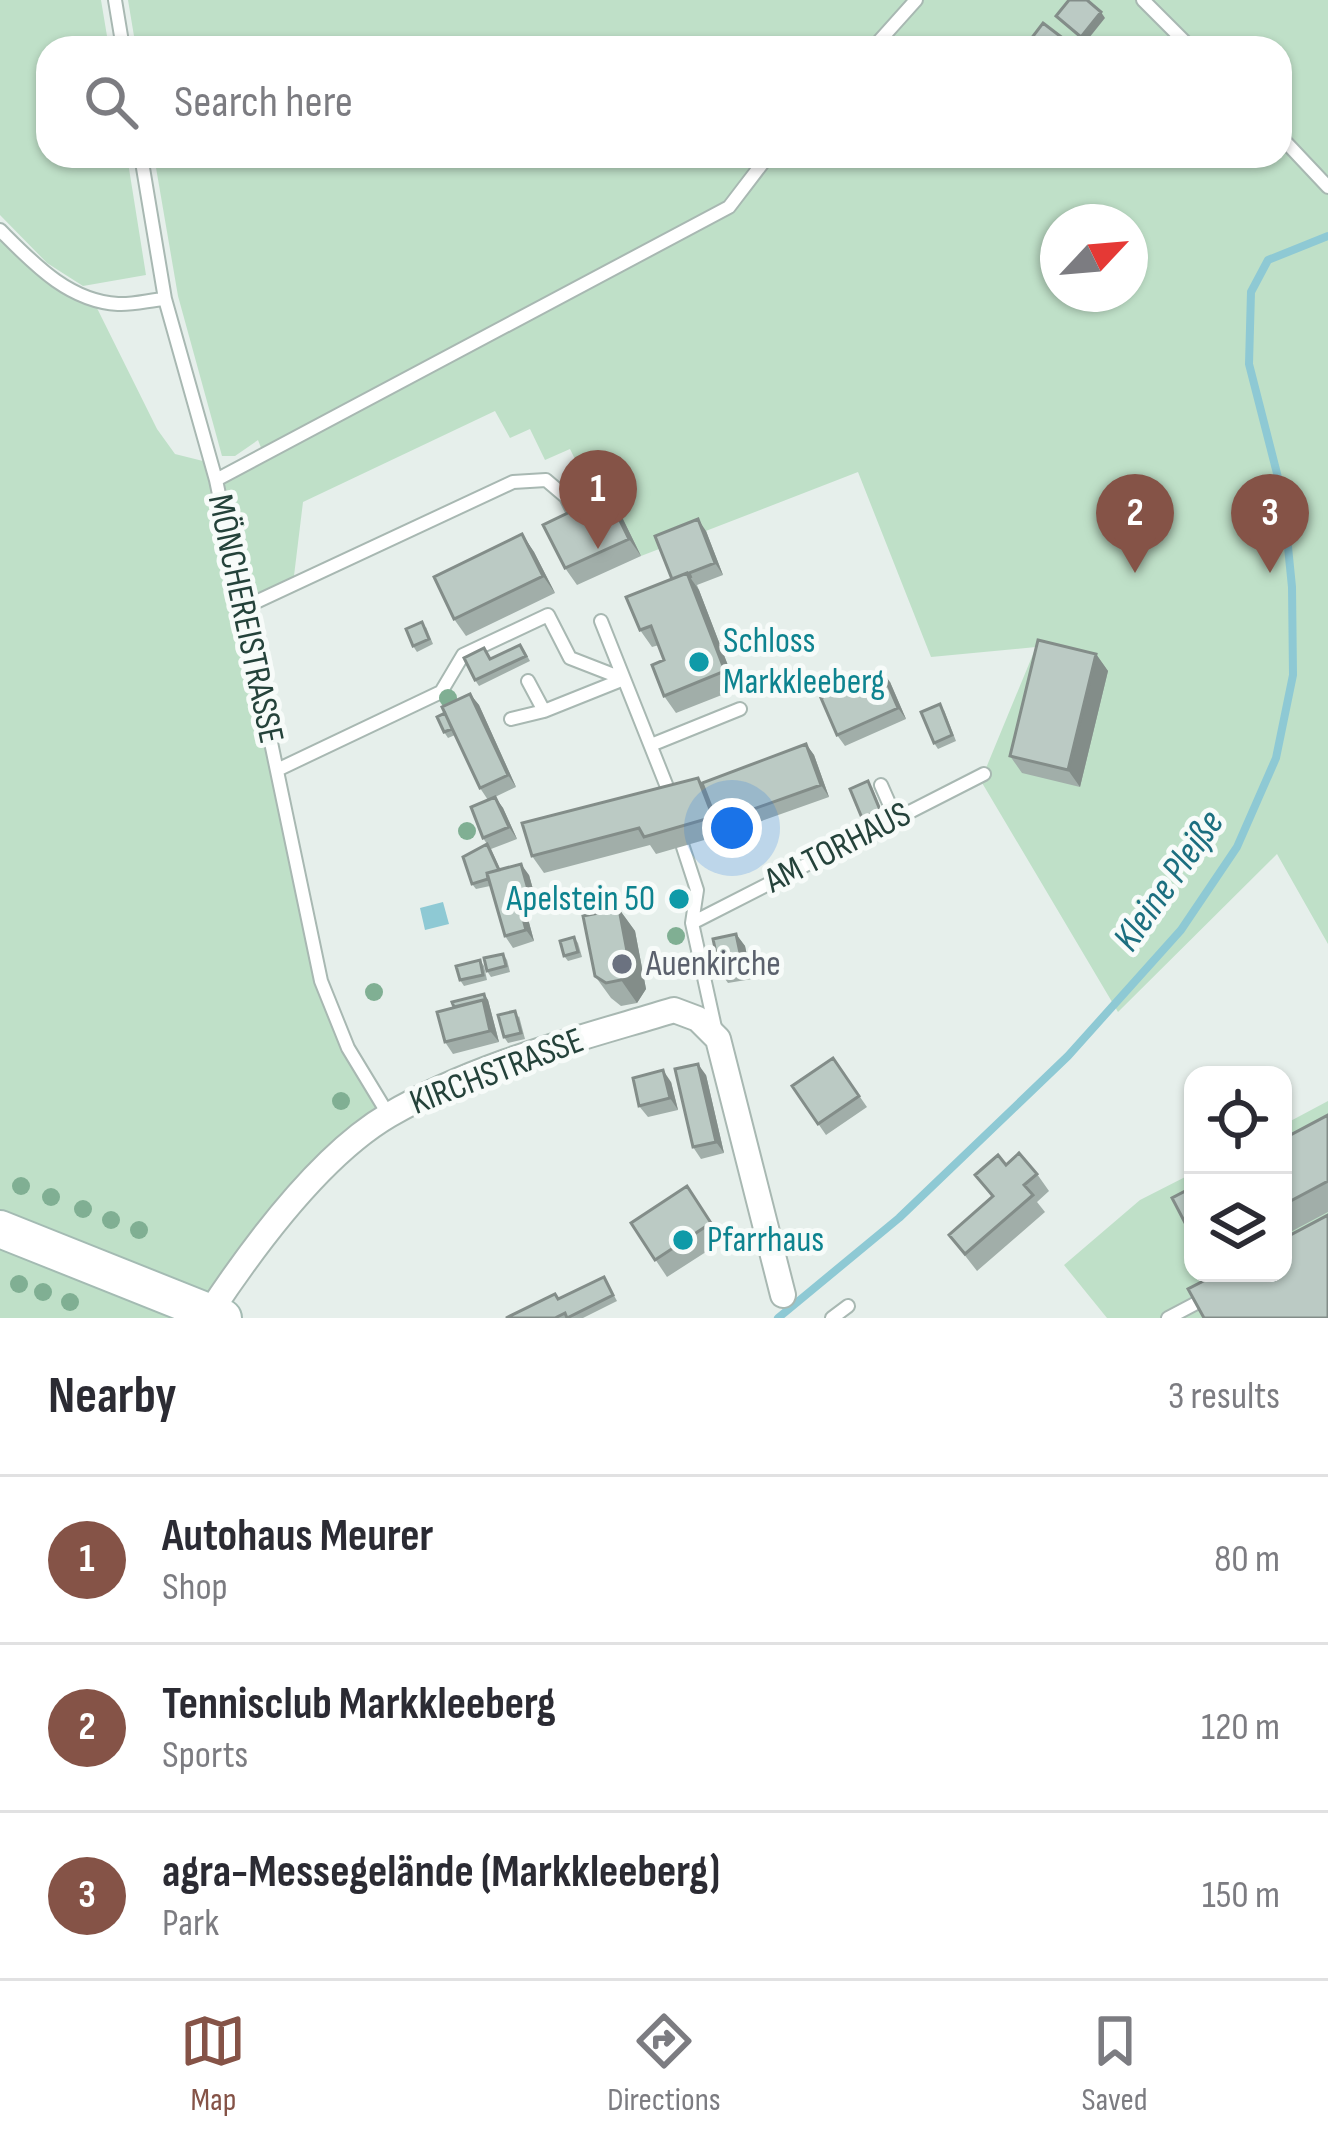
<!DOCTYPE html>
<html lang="en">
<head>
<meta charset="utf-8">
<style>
  body { margin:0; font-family:"Sofia Sans Condensed",sans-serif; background:#f7f7f7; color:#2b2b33 }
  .controls { position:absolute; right:36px; bottom:36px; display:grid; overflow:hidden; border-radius:24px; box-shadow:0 3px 9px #0004 }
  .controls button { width:108px; height:108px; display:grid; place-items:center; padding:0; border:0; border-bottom:3px solid #e1e1e2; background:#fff; color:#2b2b33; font:60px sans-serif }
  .compass { position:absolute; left:1040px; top:204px; width:108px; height:108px; border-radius:50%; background:#fff; box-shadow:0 3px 9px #0004; rotate:64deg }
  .you { position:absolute; left:732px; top:828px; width:42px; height:42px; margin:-30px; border:9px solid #fff; border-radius:50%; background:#1a73e8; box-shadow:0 0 0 18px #1a73e833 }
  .badge { display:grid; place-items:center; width:78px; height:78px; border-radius:50%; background:#855347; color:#fff; font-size:39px; font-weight:700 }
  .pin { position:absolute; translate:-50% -99px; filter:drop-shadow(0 3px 6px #0008) }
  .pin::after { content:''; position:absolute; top:63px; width:42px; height:36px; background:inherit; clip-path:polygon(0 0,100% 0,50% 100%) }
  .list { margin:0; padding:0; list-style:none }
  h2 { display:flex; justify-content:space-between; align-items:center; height:156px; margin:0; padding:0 48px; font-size:51px }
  h2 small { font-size:39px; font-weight:400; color:#7c7c81 }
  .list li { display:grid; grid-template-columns:78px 1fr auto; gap:36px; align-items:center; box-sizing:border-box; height:168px; padding:0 48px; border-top:3px solid #e1e1e2 }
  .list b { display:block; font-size:45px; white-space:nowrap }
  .list p { margin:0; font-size:39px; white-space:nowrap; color:#7c7c81 }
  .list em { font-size:39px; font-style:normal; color:#7c7c81 }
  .icon { flex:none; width:66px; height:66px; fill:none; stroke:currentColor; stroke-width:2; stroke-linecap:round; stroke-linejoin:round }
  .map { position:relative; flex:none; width:1328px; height:1318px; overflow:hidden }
  .search { position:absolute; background:#fff; box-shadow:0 3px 9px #0004; left:36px; right:36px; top:36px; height:132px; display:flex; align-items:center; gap:30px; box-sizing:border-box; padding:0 42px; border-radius:36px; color:#7c7c81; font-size:45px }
  .sheet { height:660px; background:#fff }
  nav { display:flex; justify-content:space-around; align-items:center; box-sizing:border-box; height:168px; border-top:3px solid #e1e1e2; background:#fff; font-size:33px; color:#7c7c81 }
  nav a { display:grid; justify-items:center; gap:6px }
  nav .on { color:#855347 }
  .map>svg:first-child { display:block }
</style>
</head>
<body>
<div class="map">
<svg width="1328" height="1318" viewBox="0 0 1328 1318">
  <rect width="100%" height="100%" fill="#e6efeb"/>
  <path fill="#bfe0c8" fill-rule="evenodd" d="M0,0h101l8,48h-61v108h79l19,119 -63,11 -36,-23 -47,-48z
    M128,0h1200v944l-51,-90 -159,158 -140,-236 6,-3 52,-126 -105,10 -73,-185 -217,84 -37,-38 -34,-69 -25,11 -15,-31 -20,9 -15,-27 -192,91 -10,82 -50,24 91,407 54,100 -128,121 -37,82h-223v-1088l41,41 51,27 65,131 18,25 36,9 5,16 47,-26 -5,-13 -23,16h-13l-44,-160 -24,-140h1126v-108h-1144zM1058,222h72v72h-72z
    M1328,1101v217h-221l-43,-53 76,-65 53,-27v100h90v-148z"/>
  <path fill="#8ec9d4" d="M443,902l6,22 -24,6 -5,-22z"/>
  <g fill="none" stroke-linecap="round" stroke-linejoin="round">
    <path stroke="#8ec9d4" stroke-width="8" d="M778,1318l121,-100 169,-162 113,-126 56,-83 39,-89 17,-83 -1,-88 -9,-90 -34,-133 2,-72 17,-32 60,-24"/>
    <g stroke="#a8b8b2" stroke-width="16">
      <path id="lane" d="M115,0l8,48
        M1143,0l48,48
        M873,48l43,-48
        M1280,136l48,51
        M141,156l24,143 51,181 105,501 27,67 40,66
        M0,230c33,33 68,71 118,74 15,1 32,-4 47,-5
        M216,480l513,-273 39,-51
        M243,608l270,-126 33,-2 20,17 14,28
        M601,621l70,176
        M544,711l80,-32
        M511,719l33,-8 -16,-30
        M651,745l89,-36
        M277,770l164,-78 22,-37 85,-40 22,43 54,21
        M881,785l15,34
        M683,847l14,43 -5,33 24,109
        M692,923l292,-149
        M832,1318l16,-12
        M1168,1318l38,-20"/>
    </g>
    <g stroke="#a8b8b2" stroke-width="28">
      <path id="street" d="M210,1312c43,-65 111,-157 179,-197 87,-51 189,-76 285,-105l24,9 20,20 65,256"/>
    </g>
    <g stroke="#a4bbb3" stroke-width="40">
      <path id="secondary" d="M0,1229l223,89"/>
    </g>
    <use href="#lane" stroke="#fff" stroke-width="12"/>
    <use href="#street" stroke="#fff" stroke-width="24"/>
    <use href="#secondary" stroke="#fff" stroke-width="36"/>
  </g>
  <g fill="#80af93">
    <circle cx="448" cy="698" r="9"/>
    <circle cx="467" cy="831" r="9"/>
    <circle cx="676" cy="936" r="9"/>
    <circle cx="374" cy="992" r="9"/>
    <circle cx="341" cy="1101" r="9"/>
    <circle cx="21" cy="1186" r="9"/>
    <circle cx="51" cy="1197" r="9"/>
    <circle cx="83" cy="1209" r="9"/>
    <circle cx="111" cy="1220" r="9"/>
    <circle cx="139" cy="1230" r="9"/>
    <circle cx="19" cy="1284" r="9"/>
    <circle cx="43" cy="1292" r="9"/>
    <circle cx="70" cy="1302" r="9"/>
  </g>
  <path fill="#a1aea9" d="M607,494l12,17 22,45 -64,29 -12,-17z
    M706,531l17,44 -26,10 40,104 -61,24 -12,-17v-36l-5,-15 -7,2 -12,-17 32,-51z
    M522,534l12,18 21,41 -89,43 -12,-17z
    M426,627l7,17 -16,8 -4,-6z
    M524,650l6,11 -51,25 -4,-6 16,-21z
    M1096,654l12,17 -28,116 -58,-14 -12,-17z
    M890,682l16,37 -61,27 -8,-11z
    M470,694l9,11 37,82 -21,10 8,11 14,31 -26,10 9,20 29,6 7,25 -12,4 10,37 -21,7 -8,-12 -15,-50 -14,3 -4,-5 15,-40 -4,-6 5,-38 -8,-12 -25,-53 -7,3 -4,-6 1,-19z
    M944,710l12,31 -18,8 -4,-6z
    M806,744l8,11 15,42 -104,37 -69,20 -6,-9 -106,28 -12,-17 166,-78 4,5z
    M872,787l12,29 -18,8 -4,-6z
    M619,909l16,22 11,58 -9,14 -16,3 -10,-8 -16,-22z
    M736,934l9,12 7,33 -24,4 -8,-11z
    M574,937l4,6 4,14 -14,4 -4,-5z
    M503,954l4,6 3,12 -19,5 -4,-6z
    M480,960l4,6 3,14 -23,6 -4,-6z
    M484,994l4,6 11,42 -46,12 -8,-12 9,-35z
    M519,1016l6,23 -17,4 -4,-6z
    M833,1058l34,49 -41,28 -34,-49z
    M706,1075l18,78 -23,6 -8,-12z
    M671,1082l7,28 -30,7 -9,-11z
    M1328,1115v97l-45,24v-97z
    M1006,1165l31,9 12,17 -12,11 8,10 -68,59 -28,-36 43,-38 -17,-22z
    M687,1186l36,55 -56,36 -36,-54z
    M604,1277l13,24 -34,17h-77l52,-19z"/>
  <path fill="#838d89" d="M1101,12l4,6 -20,25 -4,-6z
    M607,494l12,17 22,45 -12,-17z
    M698,519l8,12 17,44 -8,-12z
    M522,534l12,18 21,41 -12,-17z
    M687,573l12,17 38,99 -12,-18z
    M1096,654l12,17 -28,116 -12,-17z
    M882,671l8,11 16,37 -8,-11z
    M470,694l9,11 37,82 -8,-12z
    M806,744l8,11 15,42 -8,-12z
    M495,797l8,11 14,31 -8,-12z
    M521,864l8,11 7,25 -8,-11z
    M516,892l8,12 10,37 -8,-11z
    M619,909l16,22 11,58 -9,14 -16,-23z
    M736,934l9,12 7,33 -9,-12z
    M484,994l4,6 11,42 -9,-11 -7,-31z
    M698,1064l8,11 18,78 -8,-11z
    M663,1070l8,12 7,28 -8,-12z"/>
  <path fill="#bbcac4" stroke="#838d89" stroke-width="3" d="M1069,0h18l14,12 -20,25 -25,-21z
    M1043,23l30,23 -2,2h-47z
    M607,494l22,45 -64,29 -22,-43z
    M698,519l17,44 -26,10 2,5 -4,-5 -15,6 -17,-43z
    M522,534l21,42 -89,43 -20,-42z
    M687,573l38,98 -61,25 -12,-31 12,-5 -13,-34 -11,4 -14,-33z
    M422,622l7,17 -16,7 -7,-17z
    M1038,640l58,14 -28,116 -58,-14z
    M520,645l6,11 -51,24 -11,-22 20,-10 6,11z
    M882,671l16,37 -61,27 -16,-37z
    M470,694l38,81 -28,13 -38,-81z
    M940,704l12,31 -18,8 -13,-31z
    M445,713l7,16 -8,3 -7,-15z
    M806,744l15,41 -104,37 -15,-39z
    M698,778l15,39 -69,20 -5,-9 -107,28 -10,-33z
    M868,781l12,29 -18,8 -12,-29z
    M495,797l14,30 -26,11 -12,-31z
    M487,844l12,26 -12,3 1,6 -16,5 -9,-27z
    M521,864l7,25 -12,3 10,38 -21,6 -18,-63z
    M619,909l11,58 -9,13 -15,3 -11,-7 -12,-60z
    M736,934l7,33 -23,5 -7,-33z
    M574,937l4,15 -14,4 -4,-15z
    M503,954l3,12 -19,5 -3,-13z
    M480,960l3,15 -23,5 -4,-14z
    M484,994l3,12 -4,-6 -29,7 -2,-5z
    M483,1000l7,31 -45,11 -8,-30z
    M515,1011l6,22 -17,4 -6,-22z
    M833,1058l26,38 -41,28 -26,-38z
    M698,1064l18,78 -23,5 -18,-78z
    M663,1070l7,28 -31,8 -6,-28z
    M1328,1115v66l-45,24v-66z
    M1019,1153l18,21 -13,11 9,10 -68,59 -16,-19 44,-39 -18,-21 23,-20 8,10z
    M687,1186l24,37 -56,37 -24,-37z
    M1193,1187v51l-21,-40z
    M1328,1215v103h-124l-16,-29 31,-16h64v-34z
    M604,1277l9,18 -46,23 -2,-5 -10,5h-49l49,-24 3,5z"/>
  <g fill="#0f9aa8" stroke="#f7fbf9" stroke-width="4.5">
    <circle cx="699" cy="662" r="12"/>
    <circle cx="679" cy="899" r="12"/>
    <circle cx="683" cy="1240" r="12"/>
  </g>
  <circle fill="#6b7280" stroke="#f7fbf9" stroke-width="4.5" cx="622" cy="964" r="12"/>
  <g text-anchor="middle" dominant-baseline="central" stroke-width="10" stroke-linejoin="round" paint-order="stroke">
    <g font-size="36" fill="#24423a" stroke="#f7fbf9">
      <text transform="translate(245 619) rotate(78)">MÖNCHEREISTRASSE</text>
      <text transform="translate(838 848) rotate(-27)">AM TORHAUS</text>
      <text transform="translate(497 1072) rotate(-21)">KIRCHSTRASSE</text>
    </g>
    <g font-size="36" fill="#0d838f" stroke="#f7fbf9" text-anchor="start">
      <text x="723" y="641">Schloss<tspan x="723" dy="41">Markkleeberg</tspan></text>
      <text x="655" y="899" text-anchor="end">Apelstein 50</text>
      <text x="707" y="1240">Pfarrhaus</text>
    </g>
    <g font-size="36" fill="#5b616d" stroke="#f7fbf9" text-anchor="start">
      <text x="646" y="964">Auenkirche</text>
    </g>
    <g font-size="39" font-style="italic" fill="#1c6f80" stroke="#f7fbf9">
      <text transform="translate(1169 881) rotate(-55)">Kleine Pleiße</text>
    </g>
  </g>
</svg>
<div class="controls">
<button><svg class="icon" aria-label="locate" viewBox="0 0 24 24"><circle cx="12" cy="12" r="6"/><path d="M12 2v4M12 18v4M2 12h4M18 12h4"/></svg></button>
<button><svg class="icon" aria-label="layers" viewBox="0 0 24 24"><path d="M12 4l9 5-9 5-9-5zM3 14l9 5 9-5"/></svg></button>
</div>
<svg class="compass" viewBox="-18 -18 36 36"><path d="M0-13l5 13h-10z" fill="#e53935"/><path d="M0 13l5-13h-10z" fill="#7c7c81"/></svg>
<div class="you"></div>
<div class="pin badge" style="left:598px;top:549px">1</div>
<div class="pin badge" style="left:1135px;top:573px">2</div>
<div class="pin badge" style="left:1270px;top:573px">3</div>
<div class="search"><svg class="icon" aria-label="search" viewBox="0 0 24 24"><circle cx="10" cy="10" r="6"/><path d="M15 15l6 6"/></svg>Search here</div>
</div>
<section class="sheet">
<h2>Nearby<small>3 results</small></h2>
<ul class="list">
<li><span class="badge">1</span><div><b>Autohaus Meurer</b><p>Shop</p></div><em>80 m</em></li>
<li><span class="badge">2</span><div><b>Tennisclub Markkleeberg</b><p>Sports</p></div><em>120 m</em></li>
<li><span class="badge">3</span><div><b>agra-Messegelände (Markkleeberg)</b><p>Park</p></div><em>150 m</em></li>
</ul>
</section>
<nav>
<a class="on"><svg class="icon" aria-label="map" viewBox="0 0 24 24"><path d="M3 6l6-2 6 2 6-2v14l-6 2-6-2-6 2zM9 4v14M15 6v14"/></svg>Map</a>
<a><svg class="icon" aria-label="directions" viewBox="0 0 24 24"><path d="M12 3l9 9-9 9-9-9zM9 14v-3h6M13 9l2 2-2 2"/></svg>Directions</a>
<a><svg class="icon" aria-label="saved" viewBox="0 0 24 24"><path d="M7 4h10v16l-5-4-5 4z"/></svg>Saved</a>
</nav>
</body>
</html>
